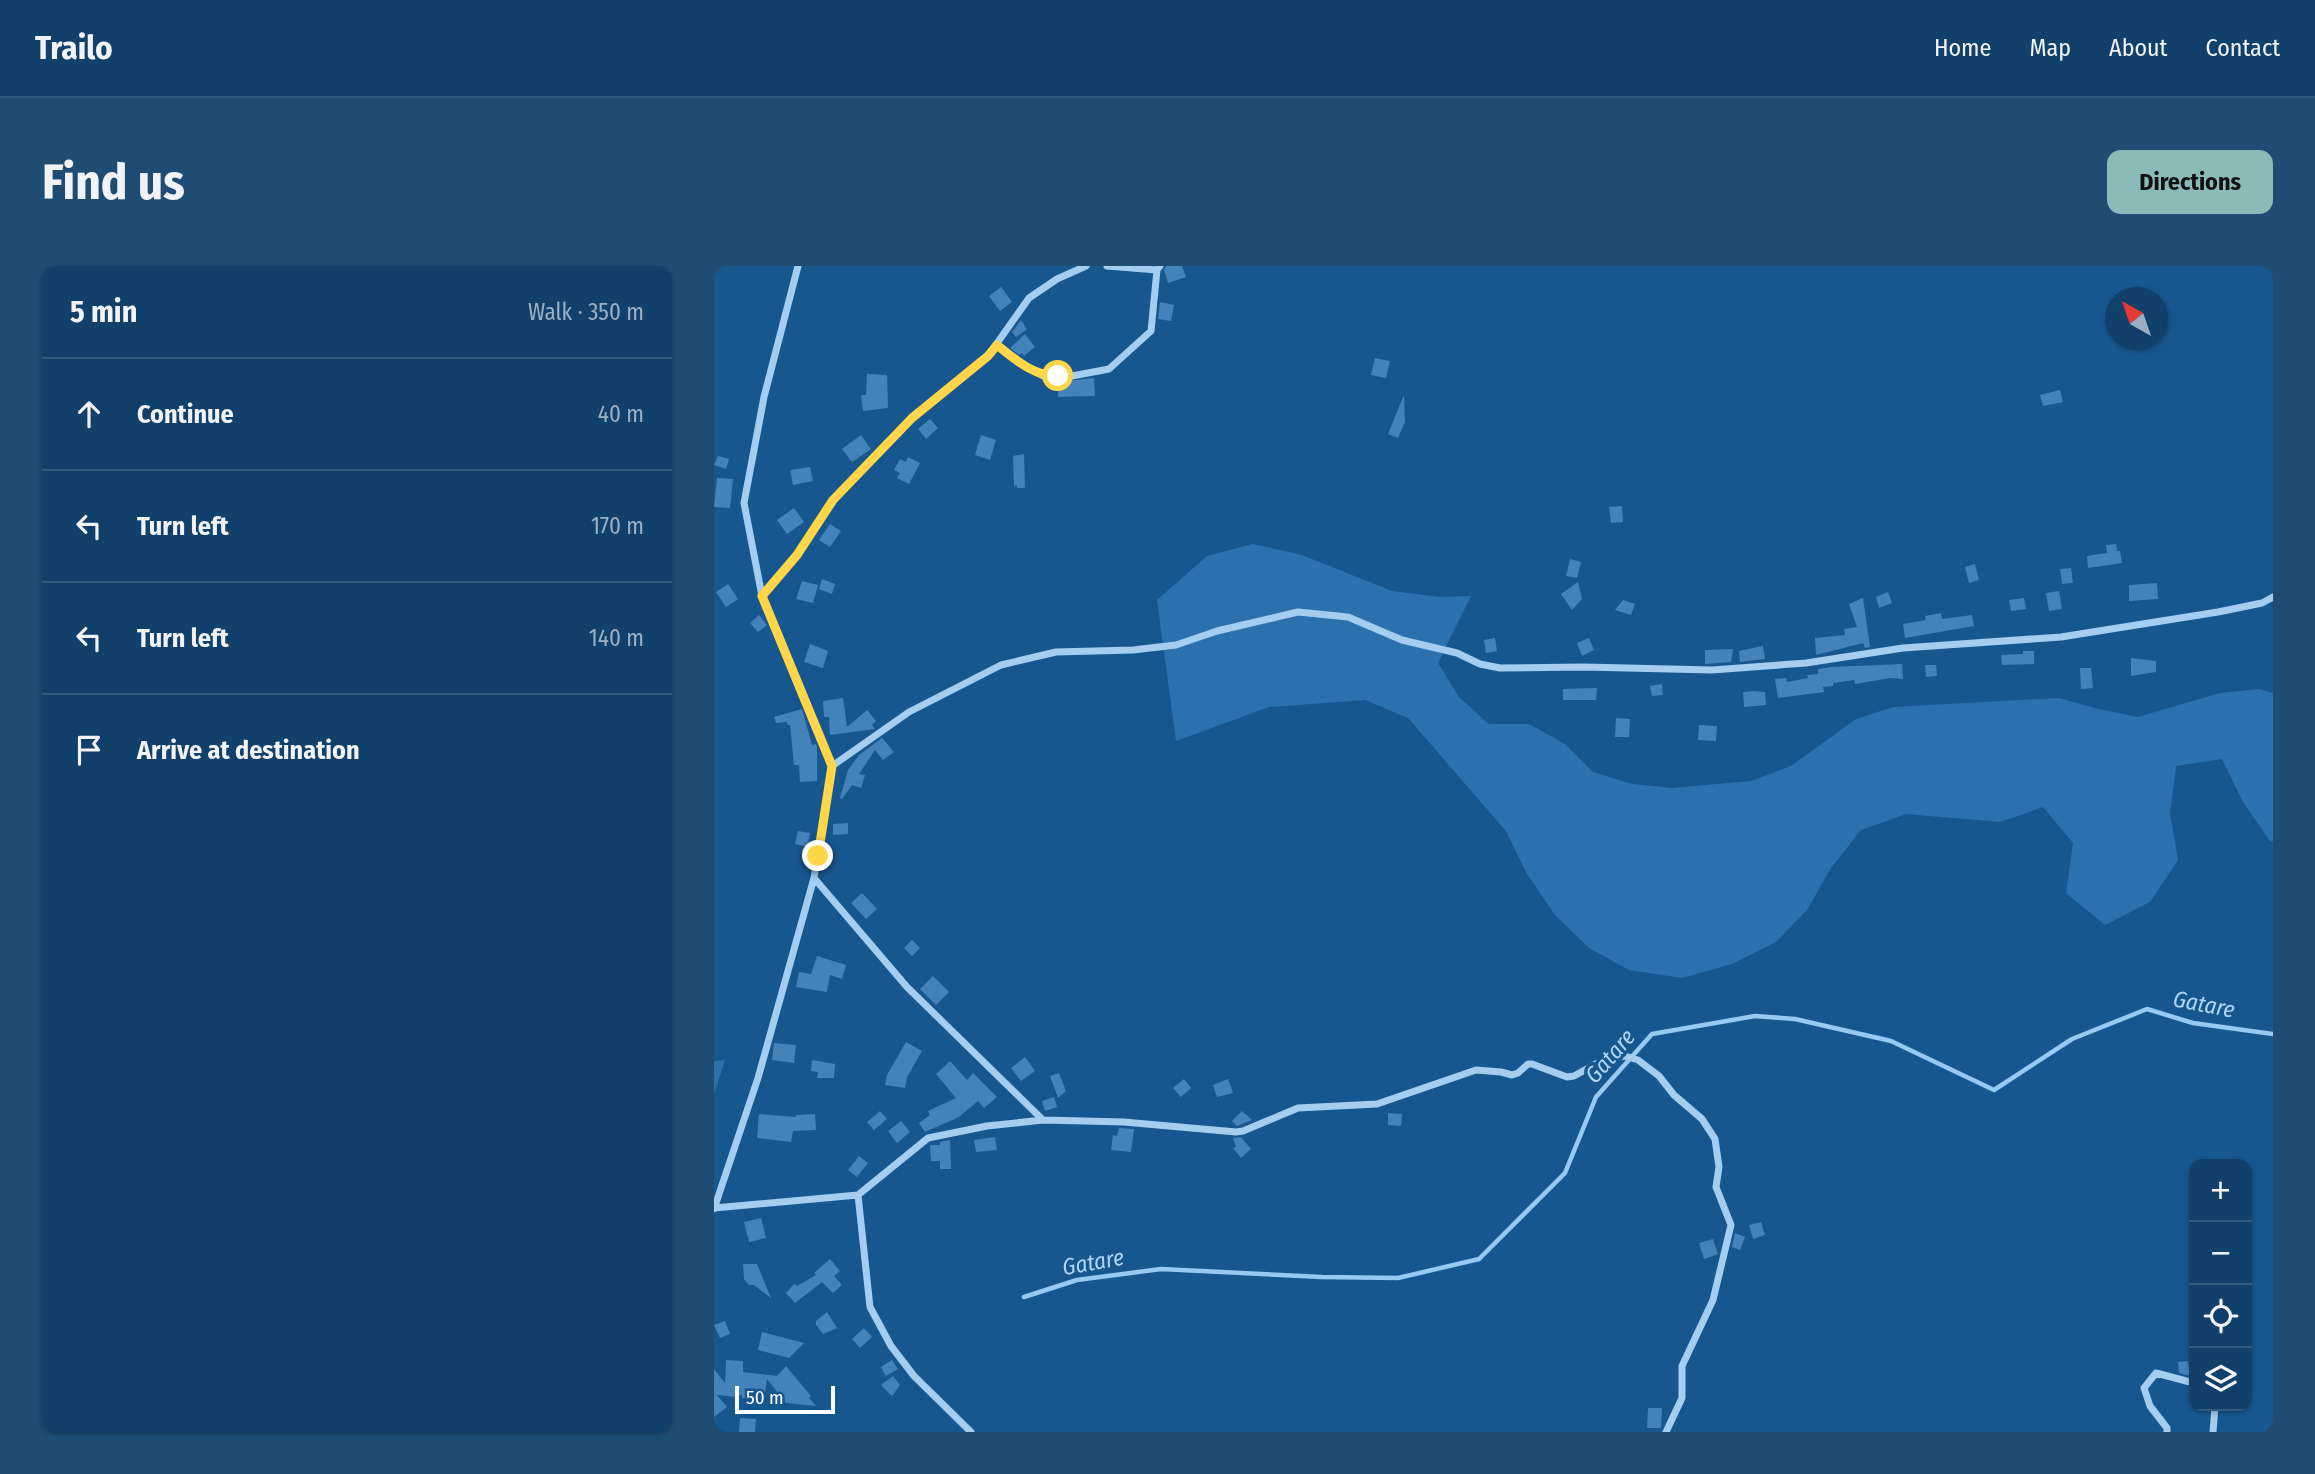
<!DOCTYPE html>
<html lang="en">
<head>
<meta charset="utf-8">
<style>
  body { margin:0; font-family:"Fira Sans Condensed",sans-serif; background:#1e4c73; color:#f1f3f6 }
  .controls { position:absolute; right:21px; bottom:21px; display:grid; overflow:hidden; border-radius:14px; box-shadow:0 2px 5px #0004 }
  .controls button { width:63px; height:63px; display:grid; place-items:center; padding:0; border:0; border-bottom:2px solid #305a7e; background:#11416b; color:#f1f3f6; font:35px sans-serif }
  .compass { position:absolute; left:1391px; top:21px; width:63px; height:63px; border-radius:50%; background:#11416b; box-shadow:0 2px 5px #0004; rotate:320deg }
  .scale { position:absolute; left:21px; bottom:18px; width:100px; box-sizing:border-box; padding-left:7px; border:4px solid #fff; border-top:0; font-size:19px; line-height:24px; white-space:nowrap; color:#fff; -webkit-text-stroke:5px #17578f; paint-order:stroke }
  .stop { position:absolute; width:21px; height:21px; margin:-16px; border:5px solid #ffd54a; border-radius:50%; background:#fff }
  .stop.end { background:#ffd54a; border-color:#fff; box-shadow:0 2px 7px #0008 }
  .list { margin:0; padding:0; list-style:none }
  h2 { display:flex; justify-content:space-between; align-items:center; height:91px; margin:0; padding:0 28px; font-size:30px }
  h2 small { font-size:23px; font-weight:400; color:#9cafc1 }
  .list li { display:grid; grid-template-columns:46px 1fr auto; gap:21px; align-items:center; box-sizing:border-box; height:112px; padding:0 28px; border-top:2px solid #305a7e }
  .list b { display:block; font-size:26px; white-space:nowrap }
  .list em { font-size:23px; font-style:normal; color:#9cafc1 }
  .icon { flex:none; width:38px; height:38px; fill:none; stroke:currentColor; stroke-width:2; stroke-linecap:round; stroke-linejoin:round }
  .map { position:relative; flex:none; width:1559px; height:1166px; overflow:hidden; border-radius:14px }
  header { display:flex; align-items:center; gap:42px; box-sizing:border-box; height:98px; padding:0 35px; background:#11416b; border-bottom:2px solid #305a7e }
  header strong { font-size:33px }
  nav { display:flex; gap:38px; margin-inline-start:auto; font-size:24px }
  .intro { display:flex; align-items:center; justify-content:space-between; box-sizing:border-box; height:168px; padding:0 42px }
  h1 { margin:0; font-size:49px }
  .button { padding:18px 32px; border-radius:14px; background:#8bbbb9; color:#111; font-size:24px; font-weight:700 }
  main { display:flex; gap:42px; padding:0 42px }
  aside { flex:1; background:#11416b; border-radius:14px; box-shadow:0 2px 5px #0004 }
  .map>svg:first-child { display:block }
</style>
</head>
<body>
<header>
<strong>Trailo</strong>
<nav><a>Home</a><a>Map</a><a>About</a><a>Contact</a></nav>
</header>
<div class="intro"><h1>Find us</h1><a class="button">Directions</a></div>
<main>
<aside>
<h2>5 min<small>Walk · 350 m</small></h2>
<ul class="list">
<li><svg class="icon" aria-label="ahead" viewBox="0 0 24 24"><path d="M12 20V5M6 11l6-6 6 6"/></svg><div><b>Continue</b></div><em>40 m</em></li>
<li><svg class="icon" aria-label="left" viewBox="0 0 24 24"><path d="M17 20v-9H6M10 6l-5 5 5 5"/></svg><div><b>Turn left</b></div><em>170 m</em></li>
<li><svg class="icon" aria-label="left" viewBox="0 0 24 24"><path d="M17 20v-9H6M10 6l-5 5 5 5"/></svg><div><b>Turn left</b></div><em>140 m</em></li>
<li><svg class="icon" aria-label="arrive" viewBox="0 0 24 24"><path d="M6 21V4h12l-3 4 3 4H6"/></svg><div><b>Arrive at destination</b></div></li>
</ul>
</aside>
<div class="map">
<svg width="1559" height="1166" viewBox="0 0 1559 1166">
  <rect width="100%" height="100%" fill="#17578f"/>
  <path fill="#2a71ae" d="M539,278l49,11 90,36 48,6 31,-1 -33,67 21,34 30,27h40l36,20 28,28 39,12 40,4 79,-7 40,-15 65,-47 37,-12 166,-9 39,11 40,8 82,-24 39,-4 14,4v148h-3l-27,-39 -21,-43 -46,7 -6,48 8,46 -28,42 -45,23 -39,-32 7,-50 -30,-36 -43,15 -94,-8 -45,16 -30,38 -24,42 -31,32 -44,22 -50,14 -53,-8 -40,-22 -34,-33 -28,-41 -21,-43 -98,-113 -43,-18 -96,7 -93,34 -19,-141 50,-44z
    M11,794l-11,34v-33z"/>
  <g fill="none" stroke-linecap="round" stroke-linejoin="round">
    <path stroke="#96caf2" stroke-width="4.5" d="M310,1031l53,-17 84,-11 161,8 76,1 81,-19 86,-86 31,-76 56,-63 103,-18 40,3 96,22 103,49 78,-51 75,-30 46,14 80,11"/>
  </g>
  <path fill="#4483b9" d="M452,0h16l4,11 -18,6 -4,-13z
    M287,21l11,15 -12,9 -11,-15z
    M446,36l14,3 -3,16 -13,-2z
    M307,54l6,9 -11,8 -4,-5z
    M311,68l10,13 -11,9 -2,-3 -3,2 -9,-7z
    M661,92l15,3 -4,17 -15,-3z
    M153,108l20,1 1,33 -25,3 -2,-16h5z
    M380,112l1,18 -37,1v-15z
    M1346,124l3,12 -20,4 -3,-11z
    M690,129l1,27 -7,16 -10,-4z
    M216,153l8,9 -12,11 -8,-10z
    M147,169l10,14 -19,13 -10,-13z
    M267,169l15,5 -6,20 -15,-5z
    M310,188l1,34h-8v-3l-3,1 -1,-30z
    M4,190l11,3 -3,10 -12,-4z
    M194,191l12,6 -11,21 -12,-6 3,-5 -6,-3 6,-11 6,3z
    M96,201l3,14 -20,4 -3,-15z
    M3,212l16,1 -3,29 -16,-1z
    M908,240l1,16 -12,1 -2,-16z
    M80,242l10,14 -17,12 -10,-14z
    M116,258l11,7 -11,16 -11,-7z
    M1402,278l1,7h3l2,12 -34,5 -1,-12 20,-3 -1,-8z
    M856,293l11,3 -4,16 -11,-2z
    M1261,298l4,16 -10,3 -4,-16z
    M1357,302l2,15 -11,1 -2,-15z
    M108,313l13,5 -3,10 -13,-5z
    M88,315l16,4 -5,18 -17,-4z
    M864,316l4,17 -10,11 -11,-16z
    M1443,317l1,16 -29,2v-16z
    M14,318l10,15 -12,8 -10,-15z
    M1345,325l3,18 -13,2 -3,-18z
    M1174,326l4,11 -13,5 -3,-11z
    M1149,332l7,49 -5,1 -2,-5 -47,12 -1,-17 30,-3 -1,-6 13,-2 -8,-23z
    M1310,332l2,11 -15,2 -2,-11z
    M909,334l12,4 -4,11 -16,-5z
    M1227,347l1,6 30,-4 2,11 -69,12 -2,-14 23,-4 -1,-4z
    M45,349l8,10 -9,7 -8,-9z
    M781,372l2,13 -11,2 -2,-13z
    M875,372l5,12 -12,6 -5,-13z
    M96,378l18,7 -5,17 -19,-6z
    M1049,380l2,13 -25,3 -1,-11z
    M1019,383l-2,13 -26,2v-14z
    M1309,385h11v13l-32,1 -1,-10 22,-1z
    M1417,392l25,3v11l-25,4z
    M1188,398l1,15 -13,-1 -35,6 -1,-4 -21,3v3l-10,1 1,5 -46,6 -3,-19 11,-1 1,4 21,-4 -1,-3 11,-1v-5l13,-2z
    M1211,399h11l1,11 -11,1z
    M1366,402h11l2,20 -12,1z
    M948,418l1,11 -11,1 -2,-10z
    M883,422l-1,12h-33v-11z
    M1040,425l11,1 1,13 -22,2 -1,-15z
    M129,432l4,29 20,-17 9,11 -4,4 3,4 -45,6 -1,-18h-5l-1,-16z
    M88,443l10,36 4,-1 1,3v34l-17,1 -1,-17h-5l-4,-40h-2l-1,-3 -11,1 -2,-6z
    M902,452l14,1 -1,18h-14z
    M985,459l18,1 -1,15 -18,-1z
    M168,472l12,14 -11,8 -8,-10 -16,24 6,1 -4,13 -9,-3 -10,14 -2,-1 8,-28 11,-15z
    M134,557v11l-15,1v-11z
    M84,565l12,2 -3,14 -12,-3z
    M148,627l15,16 -11,10 -15,-16z
    M198,674l8,8 -8,8 -8,-8z
    M103,690l29,9 -4,14 -12,-4 -3,17 -31,-5 3,-15 12,2z
    M219,710l16,16 -13,13 -16,-16z
    M192,776l16,9 -15,26 -2,11 -20,-3 2,-10z
    M60,777l22,2 -2,18 -22,-3z
    M311,791l10,14 -14,10 -10,-13z
    M98,794l23,4 -1,14h-17l1,-6 -7,-1z
    M236,795l17,19 6,-7 24,24 -13,11 -6,-7 -19,16 -34,15 -6,-9 11,-8 -2,-4 28,-13 -20,-24z
    M345,807l7,18 -8,7 -8,-22z
    M470,813l7,9 -10,9 -8,-9z
    M514,813l5,14 -16,4 -4,-12z
    M340,831l3,10 -12,4 -3,-10z
    M166,845l7,8 -13,11 -7,-8z
    M528,845l10,9 -15,6 -5,-5z
    M674,847l14,1 -1,12 -13,-1z
    M45,848l37,3v-2l19,-1 1,16 -23,1 -2,11 -34,-4z
    M187,855l9,11 -13,11 -9,-12z
    M405,862l15,1 -3,23 -20,-2 2,-15 4,1z
    M281,871l2,13 -21,2 -2,-12z
    M527,871l10,12 -10,9 -8,-10 3,-1 -3,-9z
    M236,874l1,29h-11v-8h-9l-1,-16h10v-3z
    M145,890l9,7 -11,14 -9,-7z
    M47,952l5,20 -17,4 -5,-20z
    M1047,956l4,13 -12,4 -4,-14z
    M1021,967l10,4 -5,13 -8,-3z
    M999,973l5,15 -14,5 -5,-16z
    M116,993l10,12 -6,5 8,9 -9,8 -11,-11 -27,21 -9,-10 8,-9 3,2 19,-11 -2,-2z
    M29,998h14l14,34 -17,-13h-5l-5,-6z
    M113,1046l10,16 -14,6 -7,-9v-4z
    M11,1055l5,13 -10,4 -6,-13z
    M150,1062l8,9 -12,11 -8,-9z
    M48,1066l42,11 -15,15 -31,-8z
    M12,1094l17,1v11l34,4 9,-10 25,30 -2,2 7,8 -30,-3 -19,-24 -3,21 -22,-2v-4l-4,3 -21,-2 10,12 -13,10v-48l11,14z
    M178,1094l6,9 -12,7 -5,-9z
    M1474,1095l2,15 -11,-3 -1,-11z
    M179,1110l7,9 -8,11 -11,-11z
    M934,1142h14l-1,20h-14z
    M26,1152l16,1 -1,13h-16z"/>
  <g fill="none" stroke-linecap="round" stroke-linejoin="round">
    <path stroke="#a4cdef" stroke-width="7" d="M393,0l50,4
      M283,79l22,18 24,13h29l37,-7 42,-38 6,-61 3,-4
      M48,330l35,-41 36,-55 79,-82 76,-62 41,-58 28,-19 29,-13
      M118,500l77,-54 92,-47 55,-13 77,-2 43,-5 41,-14 81,-19 50,5 54,23 55,13 23,11 20,4 84,-1 128,3 94,-7 97,-15 158,-11 157,-25 44,-9 11,-6
      M100,612l93,109 136,133 81,2 112,10 7,-1 55,-23 79,-4 99,-34 25,2 11,3 6,-2 10,-9h4l35,13 7,-1 27,-15 24,-5 13,4 21,16 15,19 28,24 13,20 4,28 -3,20 15,38 -18,75 -31,66v32l-16,34
      M144,929l12,112 21,39 23,30 57,56
      M0,942l144,-13 70,-57 59,-12 56,-6
      M0,943l44,-131 56,-200 18,-112 -70,-170 -18,-93 20,-106 34,-131
      M1453,1166v-4l-17,-22 -6,-18 12,-15 38,10
      M1499,1166l2,-26"/>
  </g>
  <g fill="none" stroke-linecap="round" stroke-linejoin="round">
    <path stroke="#ffd54a" stroke-width="9" d="M104,590l14,-90 -70,-170 35,-41 36,-55 79,-82 76,-62 9,-11c19,15 36,31 61,31"/>
  </g>
  <g text-anchor="middle" dominant-baseline="central" stroke-width="7" stroke-linejoin="round" paint-order="stroke">
    <g font-size="23" font-style="italic" fill="#b0d7f6" stroke="#17578f">
      <text transform="translate(1490 738) rotate(11)">Gatare</text>
      <text transform="translate(896 790) rotate(-49)">Gatare</text>
      <text transform="translate(379 996) rotate(-10)">Gatare</text>
    </g>
  </g>
</svg>
<div class="controls">
<button>+</button>
<button>−</button>
<button><svg class="icon" aria-label="locate" viewBox="0 0 24 24"><circle cx="12" cy="12" r="6"/><path d="M12 2v4M12 18v4M2 12h4M18 12h4"/></svg></button>
<button><svg class="icon" aria-label="layers" viewBox="0 0 24 24"><path d="M12 4l9 5-9 5-9-5zM3 14l9 5 9-5"/></svg></button>
</div>
<svg class="compass" viewBox="-18 -18 36 36"><path d="M0-13l5 13h-10z" fill="#e53935"/><path d="M0 13l5-13h-10z" fill="#9cafc1"/></svg>
<div class="scale">50 m</div>
<div class="stop" style="left:344px;top:110px"></div>
<div class="stop end" style="left:104px;top:590px"></div>
</div>
</main>
</body>
</html>
